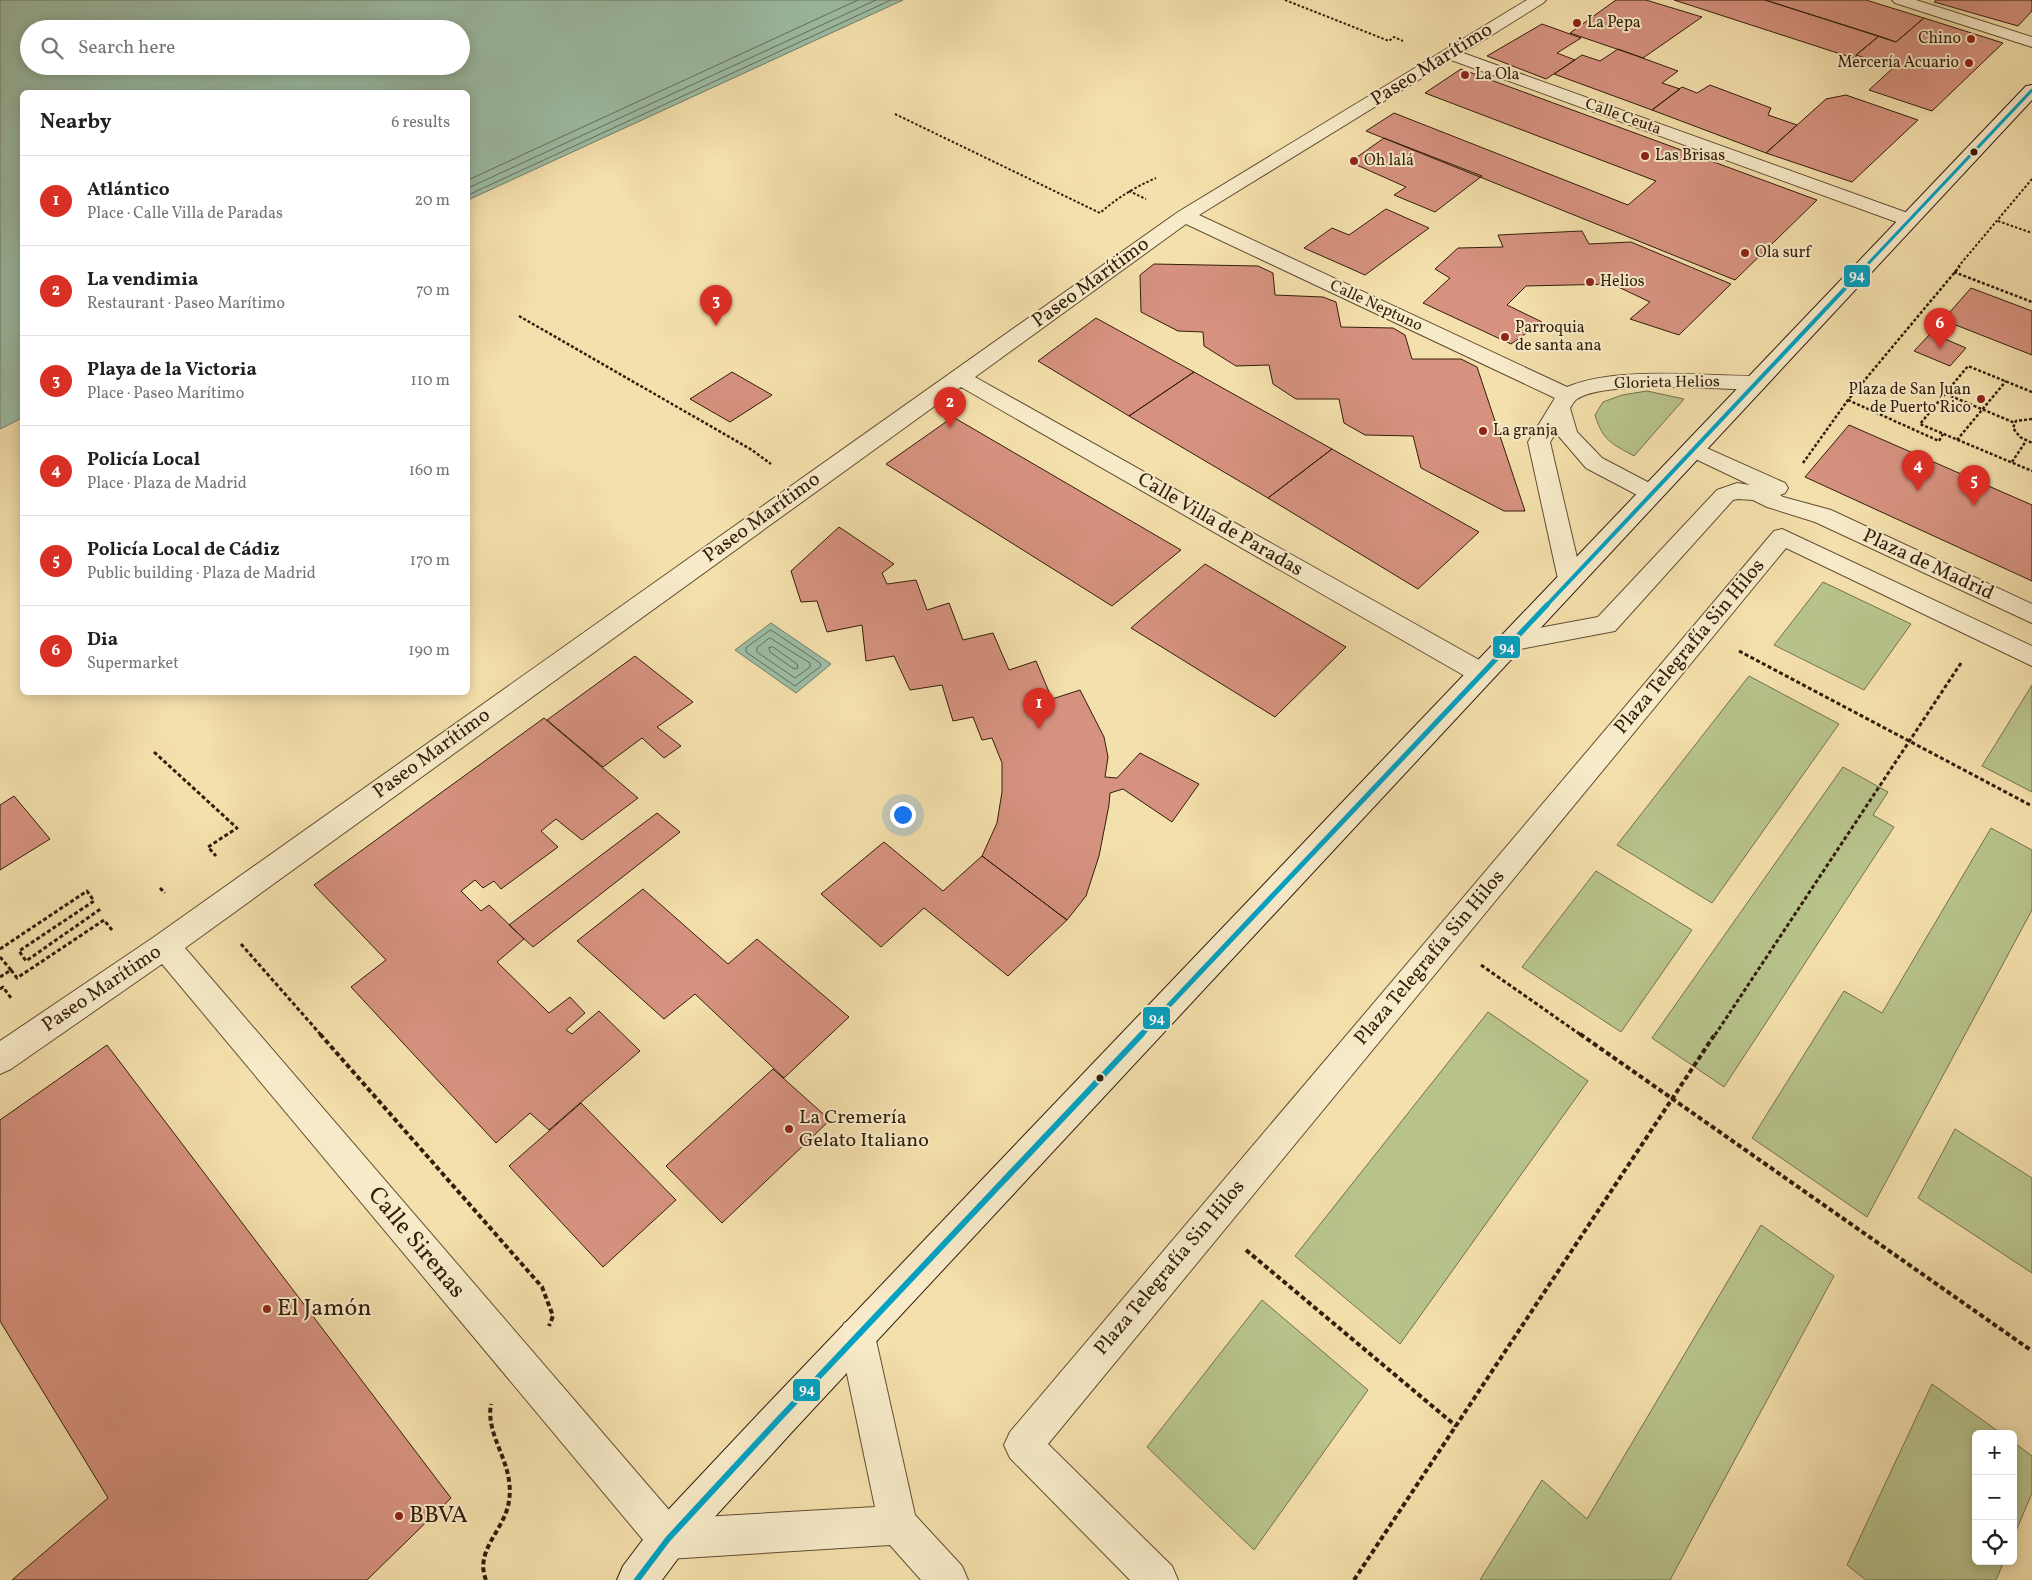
<!DOCTYPE html>
<html lang="en">
<head>
<meta charset="utf-8">
<style>
  body { margin:0; font-family:Vollkorn,serif; background:#f6f6f6; color:#202124 }
  .controls { position:absolute; right:15px; bottom:15px; display:grid; overflow:hidden; border-radius:8px; box-shadow:0 2px 12px #0003 }
  .controls button { width:45px; height:45px; display:grid; place-items:center; padding:0; border:0; border-bottom:1px solid #e0e0e0; background:#fff; color:#202124; font:25px sans-serif }
  .you { position:absolute; left:902px; top:814px; width:18px; height:18px; margin:-12px; border:4px solid #fff; border-radius:50%; background:#1a73e8; box-shadow:0 0 0 8px #1a73e833 }
  .badge { display:grid; place-items:center; width:32px; height:32px; border-radius:50%; background:#d93025; color:#fff; font-size:16px; font-weight:700 }
  .pin { position:absolute; translate:-50% -41px; filter:drop-shadow(0 1px 2px #0008) }
  .pin::after { content:''; position:absolute; top:26px; width:18px; height:15px; background:inherit; clip-path:polygon(0 0,100% 0,50% 100%) }
  .list { margin:0; padding:0; list-style:none }
  h2 { display:flex; justify-content:space-between; align-items:center; height:65px; margin:0; padding:0 20px; font-size:21px }
  h2 small { font-size:16px; font-weight:400; color:#757577 }
  .list li { display:grid; grid-template-columns:32px 1fr auto; gap:15px; align-items:center; box-sizing:border-box; height:90px; padding:0 20px; border-top:1px solid #e0e0e0 }
  .list b { display:block; font-size:19px; white-space:nowrap }
  .list p { margin:0; font-size:16px; white-space:nowrap; color:#757577 }
  .list em { font-size:16px; font-style:normal; color:#757577 }
  .icon { flex:none; width:28px; height:28px; fill:none; stroke:currentColor; stroke-width:2; stroke-linecap:round; stroke-linejoin:round }
  .map { position:relative; flex:none; width:2032px; height:1580px; overflow:hidden }
  .search { position:absolute; background:#fff; box-shadow:0 2px 12px #0003; left:20px; top:20px; width:450px; height:55px; display:flex; align-items:center; gap:12px; box-sizing:border-box; padding:0 18px; border-radius:28px; color:#757577; font-size:19px }
  .panel { position:absolute; background:#fff; box-shadow:0 2px 12px #0003; left:20px; top:90px; width:450px; height:605px; border-radius:8px }
  .map>svg:first-child { display:block }
</style>
</head>
<body>
<div class="map">
<svg width="2032" height="1580" viewBox="0 0 2032 1580">
  <rect width="100%" height="100%" fill="#f4e0ac"/>
  <filter id="stains"><feTurbulence type="fractalNoise" baseFrequency=".004" numOctaves="4"/><feColorMatrix values="0 0 0 0 .2 0 0 0 0 .09 0 0 0 0 .02 0 0 0 .5 -.17"/></filter>
  <radialGradient id="worn" r=".72"><stop offset=".6" stop-color="#630" stop-opacity="0"/><stop offset="1" stop-color="#630" stop-opacity=".3"/></radialGradient>
  <path fill="#b8c38c" stroke="#75704b" d="M1647,391l37,8 -50,57c-23,-13 -31,-15 -39,-41l8,-13 19,-7z
    M1823,582l88,42 -47,66 -90,-45z
    M1749,676l90,48 -127,179 -95,-58z
    M2032,685v107l-50,-26z
    M1843,767l45,25 -15,23 21,12 -170,260 -72,-49z
    M1991,828l41,22v60l-165,307 -115,-79 92,-147 38,22z
    M1596,871l96,59 -71,102 -99,-65z
    M1488,1012l100,69 -188,263 -105,-88z
    M1955,1129l77,49v95l-114,-75z
    M1761,1225l73,51 -164,304h-190l62,-100 45,39z
    M1262,1300l106,90 -114,160 -107,-103z
    M1932,1384l70,50h-26v127h28l-8,19h-130l-19,-15z
    M2013,1442l19,14v37l-19,45z"/>
  <path fill="#9cbda6" stroke="#727d68" fill-rule="evenodd" d="M0,0h903l-435,200v-108h-446v326l-22,11zM29,29h432v37h-432z
    M771,623l60,41 -35,29 -61,-43z"/>
  <g fill="none" stroke-linecap="round" stroke-linejoin="round">
    <path stroke="#676d58" stroke-width="1" d="M468,180l390,-180
      M468,188l408,-188
      M468,195l423,-195
      M771,630l49,33 1,3 -26,20 -49,-34v-4z
      M770,638l40,25v4l-15,11 -38,-26v-4z
      M773,647l24,17 1,4 -4,1 -24,-17 -1,-4z"/>
  </g>
  <path fill="#d6927f" stroke="#321d0a" d="M1616,0h30l56,17 -59,41 -73,-25z
    M1674,0h91l114,36 -23,19v4z
    M1765,0h101l58,18 -28,24z
    M1936,0h96v11l-14,15 -84,-24z
    M1924,18l79,25 -71,68 -63,-21 25,-23 -38,-12 23,-19 17,6z
    M1542,24l39,14 -24,15 18,7 -29,19 -59,-23z
    M1618,49l60,22 -16,12 18,6 -28,21 -98,-36 28,-19 18,6z
    M1461,69l356,131 -82,80 -369,-149 28,-18 234,92 28,-24 -231,-88z
    M1710,85l61,23 -3,7 29,10 -31,28 -114,-43 30,-23 15,6z
    M1846,95l72,25 -66,62 -86,-29 60,-54z
    M1384,138l98,38 -47,36 -41,-17 12,-8 -56,-25z
    M1386,209l43,19 -64,47 -61,-27 28,-20 17,7z
    M1582,231l7,13 42,-2 100,42 -52,51 -49,-16 20,-17 -38,-18 -86,2 -19,19 35,17 -31,22 -88,-41 27,-25 -15,-9 23,-21 45,-1 -5,-12z
    M1154,264l104,2 15,7 2,22 48,2 13,5 5,25 52,1 12,7 7,24h49l16,8 48,144h-21l-83,-43 -8,-32 -48,-1 -21,-12 -5,-24h-43l-23,-15 -4,-19 -33,1 -32,-20 -1,-14 -25,-1 -37,-19 -1,-37z
    M1971,288l61,23v44l-89,-35z
    M1096,318l98,54 -65,44 -91,-55z
    M1931,333l35,15 -16,18 -36,-15z
    M732,372l40,23 -42,27 -40,-23z
    M1194,372l138,77 -64,49 -139,-82z
    M953,417l228,133 -69,56 -226,-142z
    M1849,425l183,80v76l-227,-104z
    M1332,449l147,83 -61,57 -150,-91z
    M839,527l55,37 -12,9 5,11 29,-4 11,30 22,-7 14,37 30,-7 16,37 27,-9 16,38 28,-9 24,47 4,20 -3,20 12,1 23,-25 59,31 -27,38 -49,-33 -13,4 -1,12 -10,51 -13,40 -19,24 -85,-64 15,-33 5,-31v-29l-10,-25 -10,2 -9,-23 -20,4 -11,-36 -32,5 -16,-34 -28,5 -4,-36 -35,7 -10,-31 -16,1 -10,-31z
    M1205,564l141,83 -71,70 -144,-89z
    M635,656l58,46 -36,25 24,19 -17,12 -22,-20 -39,29 -56,-47z
    M544,718l94,80 -56,42 -26,-21 -15,12 17,16 -57,42 -7,-8 -11,7 -8,-8 -14,11 20,20 8,-6 35,34 -27,23 52,51 21,-16 15,16 -19,17 6,4 27,-23 41,40 -91,79 -19,-17 -34,30 -145,-156 35,-27 -72,-75z
    M14,796l36,43 -50,31v-65z
    M657,813l23,19 -147,115 -24,-22z
    M884,842l59,49 39,-35 85,64 -59,56 -84,-68 -43,39 -60,-53z
    M643,889l85,75 29,-25 92,78 -65,61 -89,-84 -31,25 -87,-78z
    M107,1045l344,453 -84,82h-355l96,-82 -108,-177v-201z
    M773,1069l57,51 -108,103 -56,-57z
    M581,1103l95,97 -73,67 -94,-101z"/>
  <g fill="none" stroke-linecap="round" stroke-linejoin="round">
    <g stroke="#624e32" stroke-width="2">
      <path id="pedestrian" d="M1782,529l250,117v20l-246,-118 -738,896 124,122 6,14h-48l-120,-122 -6,-13 6,-13 764,-901z"/>
    </g>
    <g stroke="#624e32" stroke-width="2">
      <path id="minor" d="M1527,0h19l-3,3 -80,50 453,163 2,4 -2,4 -7,2 -7,-2 -451,-164 -252,155 368,172c50,-21 134,-11 189,-11l8,2 3,5 -3,5 -8,2c-39,-1 -150,-10 -179,9 -3,2 -5,6 -7,9l7,24 25,26 57,30 3,5 -3,5 -8,3 -8,-3 -57,-30 -30,-35 -6,9 32,137 -3,6 -9,3 -9,-3 -3,-6 -30,-137 27,-44 -369,-174 -211,153 515,289 4,7 -4,7 -9,3 -9,-3 -511,-293 -776,561 497,577 6,14 -6,14 -14,6 -14,-6 -492,-589 -151,105 -11,5v-33l154,-104 1024,-725z
        M1892,0h24l116,37v10l-137,-44z
        M1693,442l92,41 3,5 -3,5 -5,2 3,2 48,13 201,94v19l-217,-101 -48,-15 -14,-7 -15,-1 -5,1 -118,131 -105,20 -9,-2 -4,-7 4,-7 97,-18 119,-127 20,-7 13,2 -65,-31 -3,-5 3,-5z"/>
    </g>
    <g stroke="#624e32" stroke-width="2">
      <path id="tertiary" d="M857,1318l13,5 5,13 40,179 47,51 6,14h-47l-31,-35 -222,14 -14,-6 -6,-14 6,-14 14,-6 207,-12 -36,-171 5,-13z"/>
    </g>
    <g stroke="#321d0a" stroke-width="2">
      <path id="secondary" d="M2032,85v15l-1241,1333 -109,120 -20,27h-45l6,-14 31,-41 111,-118 1261,-1321z"/>
    </g>
    <path stroke="#321d0a" stroke-width="2" stroke-dasharray="2.5 2" stroke-linecap="butt" d="M1285,0l104,41 5,-4 9,4
      M895,114l205,99c17,-15 35,-26 56,-35
      M1129,191l17,8
      M1998,221l34,12
      M1958,267l74,-88"/>
    <path stroke="#321d0a" stroke-width="2.5" stroke-dasharray="3 2" stroke-linecap="butt" d="M1954,272l78,30
      M519,316l233,134 19,14
      M2032,392l-64,-26 -48,58 112,47
      M1946,394l69,29
      M1848,400l91,41 4,-7
      M2032,419l-16,2 -3,7 7,9 12,6
      M1957,440l49,-59
      M2012,462l14,-21
      M1803,463l45,-63 112,-134"/>
    <path stroke="#321d0a" stroke-width="3" stroke-dasharray="4 2.5" stroke-linecap="butt" d="M1739,651l293,155
      M154,752l83,76 -29,19 8,9
      M160,888l5,5
      M241,944l80,91
      M0,949l87,-58 7,10 -75,50 7,10 76,-53
      M0,957l11,13 -11,7
      M1481,965l100,70
      M11,970l6,8 87,-58 8,10
      M0,989l3,-2 8,11
      M1715,1035l246,-372"/>
    <path stroke="#321d0a" stroke-width="4" stroke-dasharray="5 3" stroke-linecap="butt" d="M320,1034l222,253 11,29 -4,10
      M1580,1034l452,317
      M1246,1250l210,176
      M486,1580c-12,-30 19,-50 23,-79 6,-38 -24,-64 -18,-97
      M1354,1580l361,-546"/>
    <use href="#pedestrian" fill="#f8ebc9" fill-rule="evenodd"/>
    <use href="#minor" fill="#f8ebc9" fill-rule="evenodd"/>
    <use href="#tertiary" fill="#f8ebc9" fill-rule="evenodd"/>
    <use href="#secondary" fill="#f8ebc9" fill-rule="evenodd"/>
    <g stroke="#f8ebc9" stroke-width="5.5">
      <path id="bus-1-far3" d="M1865,267l167,-177"/>
    </g>
    <g stroke="#f8ebc9" stroke-width="7">
      <path id="bus-1-far2" d="M1546,606l320,-340"/>
    </g>
    <g stroke="#f8ebc9" stroke-width="9">
      <path id="bus-1-far1" d="M1141,1035l406,-430"/>
    </g>
    <g stroke="#f8ebc9" stroke-width="10">
      <path id="bus-1" d="M637,1580l31,-41 110,-119 364,-386"/>
    </g>
    <use href="#bus-1-far3" stroke="#02a2c4" stroke-width="3"/>
    <use href="#bus-1-far2" stroke="#02a2c4" stroke-width="4"/>
    <use href="#bus-1-far1" stroke="#02a2c4" stroke-width="5"/>
    <use href="#bus-1" stroke="#02a2c4" stroke-width="6"/>
  </g>
  <g fill="#8f2418" stroke="#f8ebc9" stroke-width="2">
    <circle cx="1577" cy="23" r="5"/>
    <circle cx="1971" cy="39" r="5"/>
    <circle cx="1969" cy="63" r="5"/>
    <circle cx="1465" cy="75" r="5"/>
    <circle cx="1645" cy="156" r="5"/>
    <circle cx="1354" cy="161" r="5"/>
    <circle cx="1745" cy="253" r="5"/>
    <circle cx="1590" cy="282" r="5"/>
    <circle cx="1505" cy="337" r="5"/>
    <circle cx="1981" cy="399" r="5"/>
    <circle cx="1483" cy="431" r="5"/>
    <circle cx="789" cy="1129" r="5"/>
    <circle cx="267" cy="1309" r="5"/>
    <circle cx="399" cy="1516" r="5"/>
  </g>
  <g fill="#321d0a" stroke="#f8ebc9" stroke-width="2">
    <circle cx="1974" cy="152" r="4.5"/>
    <circle cx="1100" cy="1078" r="4.5"/>
  </g>
  <g text-anchor="middle" dominant-baseline="central" stroke-width="4" stroke-linejoin="round" paint-order="stroke">
    <g font-size="16" fill="#321d0a" stroke="#f8ebc9" text-anchor="start">
      <text x="1587" y="23">La Pepa</text>
      <text x="1961" y="39" text-anchor="end">Chino</text>
      <text x="1959" y="63" text-anchor="end">Mercería Acuario</text>
      <text x="1475" y="75">La Ola</text>
      <text x="1655" y="156">Las Brisas</text>
      <text x="1364" y="161">Oh lalá</text>
      <text x="1755" y="253">Ola surf</text>
      <text x="1600" y="282">Helios</text>
      <text x="1515" y="328">Parroquia<tspan x="1515" dy="18">de santa ana</tspan></text>
      <text x="1971" y="390" text-anchor="end">Plaza de San Juan<tspan x="1971" dy="18">de Puerto Rico</tspan></text>
      <text x="1493" y="431">La granja</text>
    </g>
    <g font-size="16" fill="#321d0a" stroke="#f8ebc9">
      <text transform="translate(1623 117) rotate(20)">Calle Ceuta</text>
      <text transform="translate(1376 306) rotate(25)">Calle Neptuno</text>
      <text transform="translate(1667 383) rotate(-1)">Glorieta Helios</text>
    </g>
    <g font-size="20" fill="#321d0a" stroke="#f8ebc9">
      <text transform="translate(1432 65) rotate(-32)">Paseo Marítimo</text>
      <text transform="translate(1091 283) rotate(-36)">Paseo Marítimo</text>
      <text transform="translate(762 518) rotate(-36)">Paseo Marítimo</text>
      <text transform="translate(1220 525) rotate(30)">Calle Villa de Paradas</text>
      <text transform="translate(1928 565) rotate(25)">Plaza de Madrid</text>
      <text transform="translate(1690 647) rotate(-50)">Plaza Telegrafía Sin Hilos</text>
      <text transform="translate(432 754) rotate(-36)">Paseo Marítimo</text>
      <text transform="translate(1430 958) rotate(-50)">Plaza Telegrafía Sin Hilos</text>
      <text transform="translate(102 989) rotate(-34)">Paseo Marítimo</text>
      <text transform="translate(1170 1268) rotate(-50)">Plaza Telegrafía Sin Hilos</text>
    </g>
    <g font-size="20" fill="#321d0a" stroke="#f8ebc9" text-anchor="start">
      <text x="799" y="1118">La Cremería<tspan x="799" dy="23">Gelato Italiano</tspan></text>
    </g>
    <g font-size="24" fill="#321d0a" stroke="#f8ebc9">
      <text transform="translate(416 1243) rotate(50)">Calle Sirenas</text>
    </g>
    <g font-size="24" fill="#321d0a" stroke="#f8ebc9" text-anchor="start">
      <text x="277" y="1309">El Jamón</text>
      <text x="409" y="1516">BBVA</text>
    </g>
  </g>
  <g stroke="#f8ebc9" stroke-width="2">
    <rect x="1843" y="264" width="28" height="24" rx="5" fill="#02a2c4"/>
    <rect x="1492" y="635" width="29" height="24" rx="5" fill="#02a2c4"/>
    <rect x="1142" y="1006" width="29" height="24" rx="5" fill="#02a2c4"/>
    <rect x="792" y="1378" width="29" height="24" rx="5" fill="#02a2c4"/>
  </g>
  <g font-size="14" text-anchor="middle" font-weight="bold" fill="#fff">
    <text x="1857" y="280">94</text>
    <text x="1507" y="652">94</text>
    <text x="1157" y="1023">94</text>
    <text x="807" y="1394">94</text>
  </g>
  <rect width="100%" height="100%" filter="url(#stains)"/>
  <rect width="100%" height="100%" fill="url(#worn)"/>
</svg>
<div class="controls">
<button>+</button>
<button>−</button>
<button><svg class="icon" aria-label="locate" viewBox="0 0 24 24"><circle cx="12" cy="12" r="6"/><path d="M12 2v4M12 18v4M2 12h4M18 12h4"/></svg></button>
</div>
<div class="you"></div>
<div class="pin badge" style="left:1039px;top:729px">1</div>
<div class="pin badge" style="left:950px;top:428px">2</div>
<div class="pin badge" style="left:716px;top:326px">3</div>
<div class="pin badge" style="left:1918px;top:491px">4</div>
<div class="pin badge" style="left:1974px;top:506px">5</div>
<div class="pin badge" style="left:1940px;top:349px">6</div>
<div class="search"><svg class="icon" aria-label="search" viewBox="0 0 24 24"><circle cx="10" cy="10" r="6"/><path d="M15 15l6 6"/></svg>Search here</div>
<section class="panel">
<h2>Nearby<small>6 results</small></h2>
<ul class="list">
<li><span class="badge">1</span><div><b>Atlántico</b><p>Place · Calle Villa de Paradas</p></div><em>20 m</em></li>
<li><span class="badge">2</span><div><b>La vendimia</b><p>Restaurant · Paseo Marítimo</p></div><em>70 m</em></li>
<li><span class="badge">3</span><div><b>Playa de la Victoria</b><p>Place · Paseo Marítimo</p></div><em>110 m</em></li>
<li><span class="badge">4</span><div><b>Policía Local</b><p>Place · Plaza de Madrid</p></div><em>160 m</em></li>
<li><span class="badge">5</span><div><b>Policía Local de Cádiz</b><p>Public building · Plaza de Madrid</p></div><em>170 m</em></li>
<li><span class="badge">6</span><div><b>Dia</b><p>Supermarket</p></div><em>190 m</em></li>
</ul>
</section>
</div>
</body>
</html>
